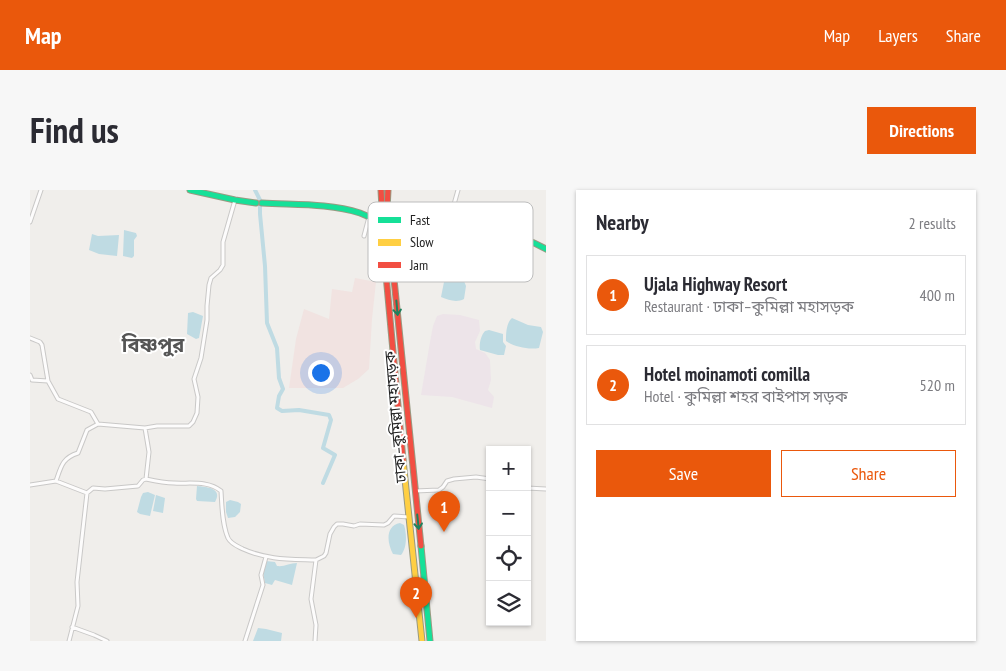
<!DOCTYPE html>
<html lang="en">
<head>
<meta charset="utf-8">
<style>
  body { margin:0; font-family:"PT Sans Narrow","Noto Sans Bengali",sans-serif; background:#f7f7f7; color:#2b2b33 }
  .controls { position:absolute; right:15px; bottom:15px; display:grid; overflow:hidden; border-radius:0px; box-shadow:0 1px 4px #0004 }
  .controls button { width:45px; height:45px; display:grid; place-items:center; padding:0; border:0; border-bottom:1px solid #e1e1e2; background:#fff; color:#2b2b33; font:25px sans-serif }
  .you { position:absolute; left:290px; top:182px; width:18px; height:18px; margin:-12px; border:4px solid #fff; border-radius:50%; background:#1a73e8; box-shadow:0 0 0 8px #1a73e833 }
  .badge { display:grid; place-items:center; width:32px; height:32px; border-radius:50%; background:#ea580c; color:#fff; font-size:16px; font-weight:700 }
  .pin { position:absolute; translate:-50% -41px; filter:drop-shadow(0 1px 2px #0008) }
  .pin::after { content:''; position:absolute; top:26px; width:18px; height:15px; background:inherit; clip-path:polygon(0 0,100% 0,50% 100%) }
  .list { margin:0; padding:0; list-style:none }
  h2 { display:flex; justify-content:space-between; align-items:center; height:65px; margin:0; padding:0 20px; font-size:21px }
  h2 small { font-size:16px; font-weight:400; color:#7c7c81 }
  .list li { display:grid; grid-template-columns:32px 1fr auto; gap:15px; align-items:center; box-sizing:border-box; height:80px; margin:0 10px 10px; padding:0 10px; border:1px solid #e1e1e2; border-radius:0px }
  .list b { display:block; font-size:19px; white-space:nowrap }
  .list p { margin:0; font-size:16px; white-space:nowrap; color:#7c7c81 }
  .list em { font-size:16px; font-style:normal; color:#7c7c81 }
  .actions { display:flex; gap:10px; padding:15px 20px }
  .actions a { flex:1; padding:11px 0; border:1px solid #ea580c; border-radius:0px; text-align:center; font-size:18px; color:#ea580c }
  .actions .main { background:#ea580c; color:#fff }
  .icon { flex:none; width:28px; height:28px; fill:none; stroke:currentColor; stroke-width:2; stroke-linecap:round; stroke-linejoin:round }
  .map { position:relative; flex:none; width:516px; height:451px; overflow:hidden; border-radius:0px }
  header { display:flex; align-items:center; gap:30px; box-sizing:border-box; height:70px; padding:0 25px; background:#ea580c; color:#fff }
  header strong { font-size:24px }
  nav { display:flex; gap:28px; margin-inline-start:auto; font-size:18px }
  .intro { display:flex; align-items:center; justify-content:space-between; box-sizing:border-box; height:120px; padding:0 30px }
  h1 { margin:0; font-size:35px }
  .button { padding:12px 22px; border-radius:0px; background:#ea580c; color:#fff; font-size:18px; font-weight:700 }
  main { display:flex; gap:30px; padding:0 30px }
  aside { flex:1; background:#fff; border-radius:0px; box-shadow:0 1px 4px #0004 }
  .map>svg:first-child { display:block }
</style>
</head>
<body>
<header>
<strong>Map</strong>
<nav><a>Map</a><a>Layers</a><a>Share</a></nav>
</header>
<div class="intro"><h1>Find us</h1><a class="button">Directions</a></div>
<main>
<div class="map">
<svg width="516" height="451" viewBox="0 0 516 451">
  <rect width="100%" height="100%" fill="#f0eeeb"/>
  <path fill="#f1e3e1" d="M325,88l21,4 -4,37 -3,50 -11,10 -15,9h-54l7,-49 8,-30 25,10 3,-30 20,3z"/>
  <path fill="#ede4e9" d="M413,124l17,1 19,5 1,11 -5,11 1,7 9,4 5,7 1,20 -3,10 6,7 -2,11 -40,-11 -31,-2 9,-53 3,-16 4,-10z"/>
  <path fill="#bfdbe3" d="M94,40l12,3 1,3 -3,4v16l-2,2 -9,-2z
    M62,44l6,2 21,-1 -2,21 -18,-2 -10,-4z
    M420,89l14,2 2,5 -2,13c-8,4 -15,1 -23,-2l3,-15 2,-2z
    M163,122l10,4 -4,22 -3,1 -9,-5 1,-21z
    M482,128l16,7 13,2 2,5 -4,16c-10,2 -25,-1 -33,-7 0,-7 0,-18 6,-23z
    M459,140l14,4v8l3,4 -2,9h-6l-18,-5c-1,-6 1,-15 5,-19z
    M167,296c10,1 26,2 18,16l-18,-1 -1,-2z
    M118,302l7,3 -5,21 -10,-2 -3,-2 4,-15 2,-4z
    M126,305l9,3 -2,15 -10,-2z
    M200,310l8,2 3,2 -1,8 -5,5 -7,1 -2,-6v-10z
    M370,333l4,2c3,9 3,23 -3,30l-8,-1c-6,-11 -8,-28 7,-31z
    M236,371l9,1 2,4c7,1 13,-3 20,-3l-5,22 -17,-5 -3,5 -7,-2 -2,-11z
    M228,438l8,1 16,4 -1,8h-28z"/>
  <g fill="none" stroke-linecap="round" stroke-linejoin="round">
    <path stroke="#bfdbe3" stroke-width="4" d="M225,0l5,10v14l5,52 2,57 10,25 2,30 4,11 -4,7 -2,12 5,3 17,-1 30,5 2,5 -8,28 12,7 -12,28"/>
    <g stroke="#c9c8c7" stroke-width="5">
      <path id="street" d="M0,32l11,-32
        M334,46l5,-19
        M416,53l5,-28 7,-25
        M0,148l10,4 2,3 6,36 10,18 33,13 7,12 47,4 12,-2h32l4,-4 4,-9 1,-16 -4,-18 7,-21 6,-38v-14l2,-21 2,-7 9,-8 3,-5v-23l12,-42
        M0,185l2,5 16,1
        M116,289c9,2 19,4 28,4 15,1 34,-3 47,8 1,15 1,33 7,47 3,6 9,8 15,11 24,11 47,10 73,11l8,-4 2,-3 4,-19 4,-7 3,-3h6l11,2 6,-2 24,1 4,-2 6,-7 15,1
        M26,291c5,-14 6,-23 22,-28l9,-23 11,-6
        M0,295l26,-4 31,12
        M497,298l19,1
        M385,301l24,-1 4,-3 4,-6 7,-2 22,-2 14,2
        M42,437l22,8 13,6
        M39,451l9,-35 -1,-24 10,-89 6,-5 12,1 33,-3 5,-6 3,-1 3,-27 -4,-24
        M215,451l18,-56 -2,-10 5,-18
        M285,451l1,-16 -5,-26 5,-39"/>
    </g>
    <g stroke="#999a82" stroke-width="7">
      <path id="fast" d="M160,0l45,10 21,3
        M232,13c32,2 67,0 98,10 11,4 20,10 30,17 11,7 26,10 39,12 16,2 26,-3 41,-7 27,-8 52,1 76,14
        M391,356l9,95"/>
    </g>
    <g stroke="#999a82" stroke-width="7">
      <path id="slow" d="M373,270l19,181"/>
    </g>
    <g stroke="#999a82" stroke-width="7">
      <path id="jam" d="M351,0l4,74 18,196
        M358,0l-1,20 34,336"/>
    </g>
    <use href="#street" stroke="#fdfcfc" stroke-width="3"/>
    <use href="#fast" stroke="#16e098" stroke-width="5"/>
    <use href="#slow" stroke="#ffcf43" stroke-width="5"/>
    <use href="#jam" stroke="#f24e42" stroke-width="5"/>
  </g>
  <defs><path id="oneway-shaft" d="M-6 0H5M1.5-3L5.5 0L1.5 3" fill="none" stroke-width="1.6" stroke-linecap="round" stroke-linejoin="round" transform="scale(1.25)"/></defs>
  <g stroke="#1c815d">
    <use href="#oneway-shaft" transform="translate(367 118) rotate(85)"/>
    <use href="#oneway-shaft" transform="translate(388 332) rotate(84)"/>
  </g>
  <g text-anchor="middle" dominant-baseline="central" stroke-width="4" stroke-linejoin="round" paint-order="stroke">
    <g font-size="15" fill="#222" stroke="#fff">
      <text transform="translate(365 227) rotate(-95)">ঢাকা–কুমিল্লা মহাসড়ক</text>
    </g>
    <g font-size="20" font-weight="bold" fill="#555" stroke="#fff">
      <text x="123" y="155">বিষ্ণপুর</text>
    </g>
  </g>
  <rect x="338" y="12" width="165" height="80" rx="8" fill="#fff" stroke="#bdbdbd" stroke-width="1"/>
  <rect x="348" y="27" width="23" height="6" fill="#16e098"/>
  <rect x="348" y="49" width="23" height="7" fill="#ffcf43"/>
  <rect x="348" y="72" width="23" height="6" fill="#f24e42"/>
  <g font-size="14" fill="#222">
    <text x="380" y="35">Fast</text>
    <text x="380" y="57">Slow</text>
    <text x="380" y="80">Jam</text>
  </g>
</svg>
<div class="controls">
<button>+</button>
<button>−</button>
<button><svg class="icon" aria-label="locate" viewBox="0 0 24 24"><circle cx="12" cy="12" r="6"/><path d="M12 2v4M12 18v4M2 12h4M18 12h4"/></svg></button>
<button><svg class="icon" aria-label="layers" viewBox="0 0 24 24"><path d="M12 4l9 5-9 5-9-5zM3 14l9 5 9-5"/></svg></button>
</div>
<div class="you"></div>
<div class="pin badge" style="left:414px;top:342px">1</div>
<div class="pin badge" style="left:386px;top:428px">2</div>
</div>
<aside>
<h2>Nearby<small>2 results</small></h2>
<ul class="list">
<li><span class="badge">1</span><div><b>Ujala Highway Resort</b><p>Restaurant · ঢাকা–কুমিল্লা মহাসড়ক</p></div><em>400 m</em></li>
<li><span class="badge">2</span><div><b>Hotel moinamoti comilla</b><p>Hotel · কুমিল্লা শহর বাইপাস সড়ক</p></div><em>520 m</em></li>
</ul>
<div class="actions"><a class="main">Save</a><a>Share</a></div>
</aside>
</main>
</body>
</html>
